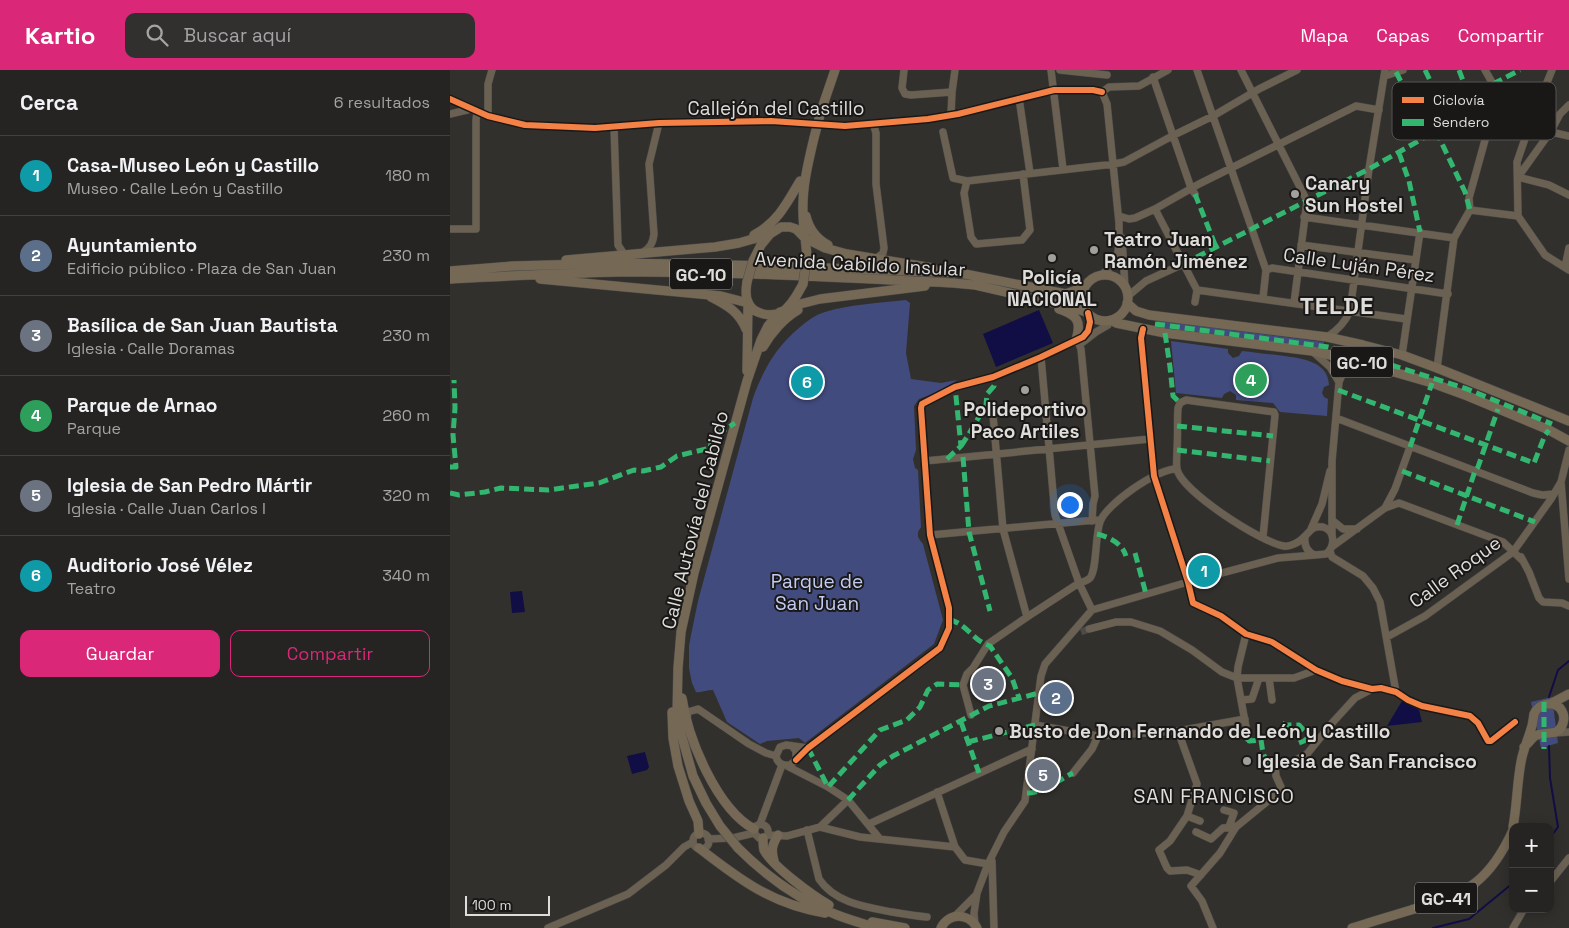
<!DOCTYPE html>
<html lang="es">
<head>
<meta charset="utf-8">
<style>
  body { margin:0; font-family:"Space Grotesk",sans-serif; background:#32302f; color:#f1f3f6 }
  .controls { position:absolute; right:15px; bottom:15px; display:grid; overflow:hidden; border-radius:10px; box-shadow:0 2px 12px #0003 }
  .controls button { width:45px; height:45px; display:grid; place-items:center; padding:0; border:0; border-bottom:1px solid #424140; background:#262422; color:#f1f3f6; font:25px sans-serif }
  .scale { position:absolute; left:15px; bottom:12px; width:85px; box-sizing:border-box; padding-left:5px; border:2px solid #dfddda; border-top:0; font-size:14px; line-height:18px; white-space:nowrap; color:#dfddda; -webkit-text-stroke:4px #1a1817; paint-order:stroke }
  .you { position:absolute; left:619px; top:434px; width:18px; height:18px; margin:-12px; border:4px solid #fff; border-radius:50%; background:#1a73e8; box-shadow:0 0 0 8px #1a73e833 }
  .badge { display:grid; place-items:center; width:32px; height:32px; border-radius:50%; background:#db2777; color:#fff; font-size:16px; font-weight:700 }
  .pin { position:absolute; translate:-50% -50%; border:2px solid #fff; box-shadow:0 1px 5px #0006 }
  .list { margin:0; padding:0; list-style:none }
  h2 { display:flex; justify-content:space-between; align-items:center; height:65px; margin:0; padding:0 20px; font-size:21px }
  h2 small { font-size:16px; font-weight:400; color:#a4a4a5 }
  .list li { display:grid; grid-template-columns:32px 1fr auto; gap:15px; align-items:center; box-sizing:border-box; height:80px; padding:0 20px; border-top:1px solid #424140 }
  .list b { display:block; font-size:19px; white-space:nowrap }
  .list p { margin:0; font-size:16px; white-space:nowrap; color:#a4a4a5 }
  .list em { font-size:16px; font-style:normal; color:#a4a4a5 }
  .actions { display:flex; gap:10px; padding:15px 20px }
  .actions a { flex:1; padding:11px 0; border:1px solid #db2777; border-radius:10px; text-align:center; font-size:18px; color:#db2777 }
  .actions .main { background:#db2777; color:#fff }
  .icon { flex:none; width:28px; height:28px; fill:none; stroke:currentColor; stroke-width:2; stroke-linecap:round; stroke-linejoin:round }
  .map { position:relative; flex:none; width:1119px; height:858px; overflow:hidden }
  header { display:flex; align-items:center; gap:30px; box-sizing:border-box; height:70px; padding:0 25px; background:#db2777; color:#fff }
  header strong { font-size:24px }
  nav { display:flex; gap:28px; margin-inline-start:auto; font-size:18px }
  .search { width:350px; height:45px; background:#32302f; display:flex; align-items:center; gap:12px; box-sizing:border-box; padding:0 18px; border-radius:10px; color:#a4a4a5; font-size:19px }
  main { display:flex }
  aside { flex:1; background:#262422 }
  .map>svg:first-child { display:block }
</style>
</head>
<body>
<header>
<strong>Kartio</strong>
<div class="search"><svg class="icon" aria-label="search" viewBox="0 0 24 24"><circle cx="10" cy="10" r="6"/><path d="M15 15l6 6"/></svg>Buscar aquí</div>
<nav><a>Mapa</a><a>Capas</a><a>Compartir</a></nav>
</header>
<main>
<aside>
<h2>Cerca<small>6 resultados</small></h2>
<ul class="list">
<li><span class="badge" style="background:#0f9aa8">1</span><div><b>Casa-Museo León y Castillo</b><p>Museo · Calle León y Castillo</p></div><em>180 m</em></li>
<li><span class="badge" style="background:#5c6f8a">2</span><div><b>Ayuntamiento</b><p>Edificio público · Plaza de San Juan</p></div><em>230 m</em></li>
<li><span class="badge" style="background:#6b7280">3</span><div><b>Basílica de San Juan Bautista</b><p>Iglesia · Calle Doramas</p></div><em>230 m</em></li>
<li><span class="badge" style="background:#2e9e5b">4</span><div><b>Parque de Arnao</b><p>Parque</p></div><em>260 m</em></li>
<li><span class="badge" style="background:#6b7280">5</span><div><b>Iglesia de San Pedro Mártir</b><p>Iglesia · Calle Juan Carlos I</p></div><em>320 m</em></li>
<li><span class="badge" style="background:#0f9aa8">6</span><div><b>Auditorio José Vélez</b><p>Teatro</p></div><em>340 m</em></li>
</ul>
<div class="actions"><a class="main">Guardar</a><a>Compartir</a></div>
</aside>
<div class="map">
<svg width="1119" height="858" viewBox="0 0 1119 858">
  <rect width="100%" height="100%" fill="#32302d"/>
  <path fill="#424b7d" d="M456,230l4,3 -4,50 5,26 30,4 16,-3 -16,11 -22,8 -5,7 2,44 -3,9 2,9 3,2 3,57c-5,7 -4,10 2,17l20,76 -9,24 -129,99 -6,-5 -32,3 -7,3 -33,-22 -14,-32c-7,0 -11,3 -17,2l-4,-9 -3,-15v-22l2,-11 7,-34 55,-203c10,-28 23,-51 46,-70 8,-7 16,-13 26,-16 26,-8 55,-9 81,-12z
    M707,250l167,22 -1,9 -165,-21z
    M721,271l57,8v4l5,5 6,-2 3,-5c11,1 23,3 35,4 20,3 51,4 52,30l-5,2 -2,6 2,4 4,2 -1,17 -47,-4 -7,-9 -37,-3v-5l-6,-4 -6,3 -2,4 -46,-5z
    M1102,627l6,46 -17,5 -10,-46z"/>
  <path fill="#110d45" d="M589,240l14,33 -57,24 -13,-33z
    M72,521l3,21 -13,1 -2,-21z
    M952,631l17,9 3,12 -35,4z
    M195,682l4,15 -2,3 -15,4 -5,-18z"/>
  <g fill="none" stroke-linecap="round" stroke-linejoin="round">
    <path stroke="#110d45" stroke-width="2" d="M1099,627l9,-27 11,-9
      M1099,676l1,32 8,49 -8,11
      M983,858l36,-9 44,-36"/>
    <path stroke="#4c4a47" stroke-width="7" stroke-dasharray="7 3.5" stroke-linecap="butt" d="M631,562l8,-3"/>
    <g stroke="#4d4c4a" stroke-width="8">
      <path id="minor" d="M454,0l-2,18 3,6 6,1 41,-3
        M601,0l12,99
        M610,0l47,5
        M747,0l69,200 -3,28
        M791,0l66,131 -13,102
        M1102,0l-23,57 -12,35 1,54 27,39 24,15
        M935,6l18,-6
        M703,7l38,111 4,6
        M652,22l7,-5 30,-1 29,-16
        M569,28l11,75
        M0,29l38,17 37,9 70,3 64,-5 112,-2 74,5 83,-7 30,-5 96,-24h39l9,2
        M0,44l21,-5
        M501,45l1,-23 3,-22
        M38,46v-32l4,-14
        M423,53l3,10v51l8,64 -1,5 -6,5
        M164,57l4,118 6,9
        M1079,57l40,9
        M493,62l10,46 14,3 147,-17 10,-2 50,-27 39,-19 46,-27 38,-19
        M1068,107l33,-46 9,-17 9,-9
        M1068,107l31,8 20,10
        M517,111l-3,12 7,44 5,7 46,-4 8,-10 -7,-56
        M705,139l42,81
        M1020,140l-1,-12 21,-76 -12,-2 -10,-4c2,-14 15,-23 25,-32l-8,-14
        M1020,140l48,6
        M669,146l10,3 6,-1 20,-9 44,-25 157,-78 23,4
        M854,147l150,21
        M0,159h26v-109l1,-8
        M672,168l3,49
        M851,175l114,15
        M192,183c8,-5 11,-10 12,-19l-5,-70 10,-41
        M1115,197l4,-19
        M816,200l6,-2 176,26
        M651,205c21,-15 18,-28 18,-52l-12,-119 -5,-12
        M747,220l209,29
        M678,226l18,-15 37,-17
        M745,232l2,-12
        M693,259l-2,9 13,138 34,106 5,21 28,13 25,18 26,8 44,28 26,11 30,8 9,-1 15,4 12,8 14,6 48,10 8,7 10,18h3l24,-19
        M877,267c11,-7 18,-14 23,-26l19,-142 16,-99
        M625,271l4,3 2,5 14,147 -2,8 -1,17
        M633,272l13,-10 12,-7 2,-5
        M863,282l17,15 9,15
        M952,285l18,-123
        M591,287l14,158 24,68 13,27
        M987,298l17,-130 16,-28
        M543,345l10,114 24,88
        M886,348l197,75 9,2 12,-1
        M475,391l225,-22
        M1111,412l8,97
        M935,438l10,-19 15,-42
        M882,450l11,9h14
        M861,459l11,-25 8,-33
        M882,464v-73l7,-79 10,-23
        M480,465l166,-15
        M813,467l12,-122 -1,-3 -88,-12 -6,3 -2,5c-1,14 0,28 -1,42 0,6 -1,13 0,19 4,22 85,74 107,77 6,1 16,-4 20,-9 6,-5 8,-12 19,-10 13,4 12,20 3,27l-11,1c-8,-3 -11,-9 -10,-18
        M883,476l52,-38 14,-5 104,39 19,18
        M880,481l2,6 31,19 10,12 7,14 16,90
        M1071,487l8,15 10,26 4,4 19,1 7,3
        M639,559l27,-7h15l29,9 32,19 30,22 15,6h57l22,-8
        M796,564l-8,33 -1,11 11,60
        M937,567l38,-21 88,-64 38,-53 10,-17 8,-32
        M819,608l3,22
        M792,630l10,-1 7,-21
        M521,645l-8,-30 4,-11 6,-6 15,-24 39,-27 52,-34c4,-1 8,-2 11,-5 7,-8 5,-43 10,-56 6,-18 58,-54 77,-53
        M237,649l1,-7 10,-3 51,35 17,9 10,3
        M585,655l63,11 80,-5 67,-12
        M728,661l19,53 -10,32 -17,25 -11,9 8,18 3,3 17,-1 14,5
        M1105,663l14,-1
        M342,676l4,5v9l-6,5c-8,1 -13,-2 -14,-9l4,-9 6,-2 22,3
        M346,690l12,-12 132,-100 9,-20v-20l-19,-73 -9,-127 1,-4 33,-17 38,-10 48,-20 42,-20 5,-6 2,-9 -2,-9
        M337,696l41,21 20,13 32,39
        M623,703l19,-24 6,-13
        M487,722l18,55 10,13 23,4
        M774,740l10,3 -4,11 6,3
        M737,746l13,5
        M419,754l163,-75
        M370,757l28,-27
        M357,760l12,49c16,24 47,28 73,33 12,2 23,4 35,5
        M746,762l15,7 12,-11 13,-1
        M304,763l2,-7 4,-2 22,-59
        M304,763l5,5h4l5,-3c1,-7 -2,-10 -8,-11
        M243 771a8 8 0 1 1 16 0a8 8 0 1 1-16 0Z
        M318,765l19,1 33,-9 40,10 95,10
        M258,769l25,-1 21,-5
        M542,791l2,67
        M1100,812l19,-24
        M504,847l22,-22
        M525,855l-1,-12 3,-20 11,-29 16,-32 21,-31 16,-125 4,-12 47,-54 96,-28 90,-24 37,-3
        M98,858l80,-34 38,-29 18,-18 9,-5
        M763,858l-11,-27 -11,-15 29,-33 16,-26 44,-36 1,-4 -5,-11 -1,-12h13l19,-10 26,-32 22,-24 17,-9
        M1063,858l11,-19"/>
    </g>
    <g stroke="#4d4c4a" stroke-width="10">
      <path id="major" d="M371,41l14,-41
        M356,146c3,13 11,23 22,29
        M304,165c24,-13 33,-32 46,-54
        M357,187c-1,-15 -4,-29 -4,-44 -1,-25 5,-50 11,-75
        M116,190l149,-13 24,-4 31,-9
        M303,191l8,-16 9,-11 11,-7h9l6,2 9,9 20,10 22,6 86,14
        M0,201l62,-5 111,-3 150,3 187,7 106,21 18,-7
        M632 228a23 23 0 1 1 46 0a23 23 0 1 1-46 0Z
        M0,209c57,-3 113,-6 170,-7 111,-1 222,6 333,11l22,2 96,22 15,5
        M90,209l181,17 27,7 -1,68
        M297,212c-1,6 -2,14 1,20 4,12 23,16 34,10 10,-6 16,-19 21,-28
        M261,227c16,8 28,15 35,32
        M677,233l9,8 13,4 178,22 36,8 39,10 35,13 132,53
        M609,239c18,6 23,12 17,31
        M333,241l17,-7 20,-5 105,-13
        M661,250l5,3 49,10 147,18 37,8 83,24 33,12 84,35 20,11
        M313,277c8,-14 21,-29 35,-37
        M232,628c6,41 35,111 72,131
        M1100,634l19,-10
        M222,642l1,26 5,28 11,35 9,20 1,13
        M270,756l-14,-23 -13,-27 -13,-46 -3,-17 1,-45 3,-36 13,-59 53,-192 14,-41 7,-14 12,-14
        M1063,757c4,-22 4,-44 8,-65 2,-12 7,-22 10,-33 2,-5 2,-10 3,-15 4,-10 18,-14 26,-6 3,4 5,9 3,15 -4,15 -18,7 -28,13 -4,3 -7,8 -11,11
        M313,768c0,5 0,8 1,12 8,16 49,46 65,55
        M249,778c41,32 73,56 126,65
        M288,778c29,29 61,52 99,67 13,5 27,9 40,13
        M324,791c-3,-11 -2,-16 4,-26
        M422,852l33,6
        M491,858c8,-16 28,-15 36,0
        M902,858c19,-6 39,-12 59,-18 22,-7 46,-13 64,-27 18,-14 29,-33 38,-53"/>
    </g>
    <use href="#minor" stroke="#6b6153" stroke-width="7"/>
    <use href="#major" stroke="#756956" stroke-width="9"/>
    <g stroke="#4d4c4a" stroke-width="10" stroke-linecap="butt">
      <path id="major-bridge" d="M364,68l7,-27
        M297,212l6,-21
        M353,214l4,-27
        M270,756l18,22"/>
    </g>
    <use href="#major-bridge" stroke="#756956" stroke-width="9"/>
    <path stroke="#33b770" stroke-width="5" stroke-dasharray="10 5" stroke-linecap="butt" d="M975,0l16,33 11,6 6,11
      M1009,0l11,29 14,21
      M946,2l33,64
      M1043,14l27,-14
      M1040,52l39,5
      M986,61l29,61 5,18
      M949,83l10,28 11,51
      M745,124l21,53
      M733,194l186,-95 67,-38 32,-15
      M705,254l173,23 33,7 5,3 101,32 85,35
      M715,263l5,34 3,29 7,7
      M888,320l196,73 11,-28 4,-5
      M727,356l96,10
      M511,376l6,-9 19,-32 1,-11 7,-8 -1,-9
      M960,377l22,-64
      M727,380l93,11
      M513,387l6,75 21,79
      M497,389l14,-13 -6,-59
      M0,397h6l-3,-32 2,-27 -1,-28
      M952,401l133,51
      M0,423l9,2 26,-3 16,-4 47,2 51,-7 35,-13 9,1 18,-4 16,-11 33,-8 2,-10 23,-15
      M1007,455l18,-54 3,-4 20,-58
      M647,464c12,3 25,9 29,22
      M685,483l11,41
      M499,550c13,1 23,17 34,23 2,1 5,2 7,3l22,32 7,20
      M1094,632v47
      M511,652l18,51
      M832,653l3,2h14l16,18
      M798,668l1,3 12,-1c2,11 1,22 14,24
      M518,672l67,-17
      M849,673l5,-2 5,-4
      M358,678l20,39 52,-57 27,-10 13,-13 8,-17 9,-6 26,1
      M577,723c17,0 31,-13 46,-20
      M398,730l32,-35 13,-9 96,-50 50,-13"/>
    <g stroke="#1a1817" stroke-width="9">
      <path id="cycleway" d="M0,29l38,17 37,9 70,3 64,-5 112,-2 74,5 83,-7 30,-5 96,-24h39l9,2
        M693,259l-2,9 13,138 34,106 5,21 28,13 25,18 26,8 44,28 26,11 30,8 9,-1 15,4 12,8 14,6 48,10 8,7 10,18h3l24,-19
        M346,690l12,-12 132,-100 9,-20v-20l-19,-73 -9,-127 1,-4 33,-17 38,-10 48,-20 42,-20 5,-6 2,-9 -2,-9"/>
    </g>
    <use href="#cycleway" stroke="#f48246" stroke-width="6"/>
  </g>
  <g fill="#a2a09d" stroke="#1a1817" stroke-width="2">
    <circle cx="845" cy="124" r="5"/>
    <circle cx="644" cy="180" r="5"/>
    <circle cx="602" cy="188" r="5"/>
    <circle cx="575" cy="320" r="5"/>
    <circle cx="549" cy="661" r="5"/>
    <circle cx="797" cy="691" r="5"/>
  </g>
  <g text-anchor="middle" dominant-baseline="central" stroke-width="4" stroke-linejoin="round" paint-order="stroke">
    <g fill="#1a1817" stroke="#a4a2a0" stroke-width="1">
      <rect x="220" y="188.5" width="62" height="31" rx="4"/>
      <rect x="881" y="276.5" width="62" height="31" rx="4"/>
      <rect x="965" y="812.5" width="62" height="31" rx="4"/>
    </g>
    <g font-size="18" font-weight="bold" fill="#dfddda">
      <text x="251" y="204">GC-10</text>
      <text x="912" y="292">GC-10</text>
      <text x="996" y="828">GC-41</text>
    </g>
    <g font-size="19" fill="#dfddda" stroke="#1a1817">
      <text x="326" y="38">Callejón del Castillo</text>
      <text transform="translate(410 194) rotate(3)">Avenida Cabildo Insular</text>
      <text transform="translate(909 195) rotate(8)">Calle Luján Pérez</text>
      <text transform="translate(245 450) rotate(-76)">Calle Autovía del Cabildo</text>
      <text transform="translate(1005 502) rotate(-36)">Calle Roque</text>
    </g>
    <g font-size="19" font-weight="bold" fill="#dfddda" stroke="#1a1817" text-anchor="start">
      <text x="855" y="113">Canary<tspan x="855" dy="22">Sun Hostel</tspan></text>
      <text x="654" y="169">Teatro Juan<tspan x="654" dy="22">Ramón Jiménez</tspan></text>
      <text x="602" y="207" text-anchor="middle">Policía<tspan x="602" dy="22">NACIONAL</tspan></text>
      <text x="575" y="339" text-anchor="middle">Polideportivo<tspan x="575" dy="22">Paco Artiles</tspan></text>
      <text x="559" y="661">Busto de Don Fernando de León y Castillo</text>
      <text x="807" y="691">Iglesia de San Francisco</text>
    </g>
    <g font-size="19" fill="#c2cbf2" stroke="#1a1817">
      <text x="367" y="511">Parque de<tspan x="367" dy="22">San Juan</tspan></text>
    </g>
    <g font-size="20" letter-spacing="1" fill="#dfddda" stroke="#1a1817">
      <text x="764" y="726">SAN FRANCISCO</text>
    </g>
    <g font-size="24" font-weight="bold" letter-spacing="1" fill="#dfddda" stroke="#1a1817">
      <text x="887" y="235">TELDE</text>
    </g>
  </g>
  <rect x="942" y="12" width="164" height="58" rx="8" fill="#1a1817" stroke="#555352" stroke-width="1"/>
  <rect x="952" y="27" width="22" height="6" fill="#f48246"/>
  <rect x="952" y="49" width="22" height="7" fill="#33b770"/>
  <g font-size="14" fill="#dfddda">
    <text x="983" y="35">Ciclovía</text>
    <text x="983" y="57">Sendero</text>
  </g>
</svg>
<div class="controls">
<button>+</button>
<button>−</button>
</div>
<div class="scale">100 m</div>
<div class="you"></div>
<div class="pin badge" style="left:754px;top:501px;background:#0f9aa8">1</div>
<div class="pin badge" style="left:606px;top:628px;background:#5c6f8a">2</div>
<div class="pin badge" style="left:538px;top:614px;background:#6b7280">3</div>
<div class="pin badge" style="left:801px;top:310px;background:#2e9e5b">4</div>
<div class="pin badge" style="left:593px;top:705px;background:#6b7280">5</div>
<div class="pin badge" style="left:357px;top:312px;background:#0f9aa8">6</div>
</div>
</main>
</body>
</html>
